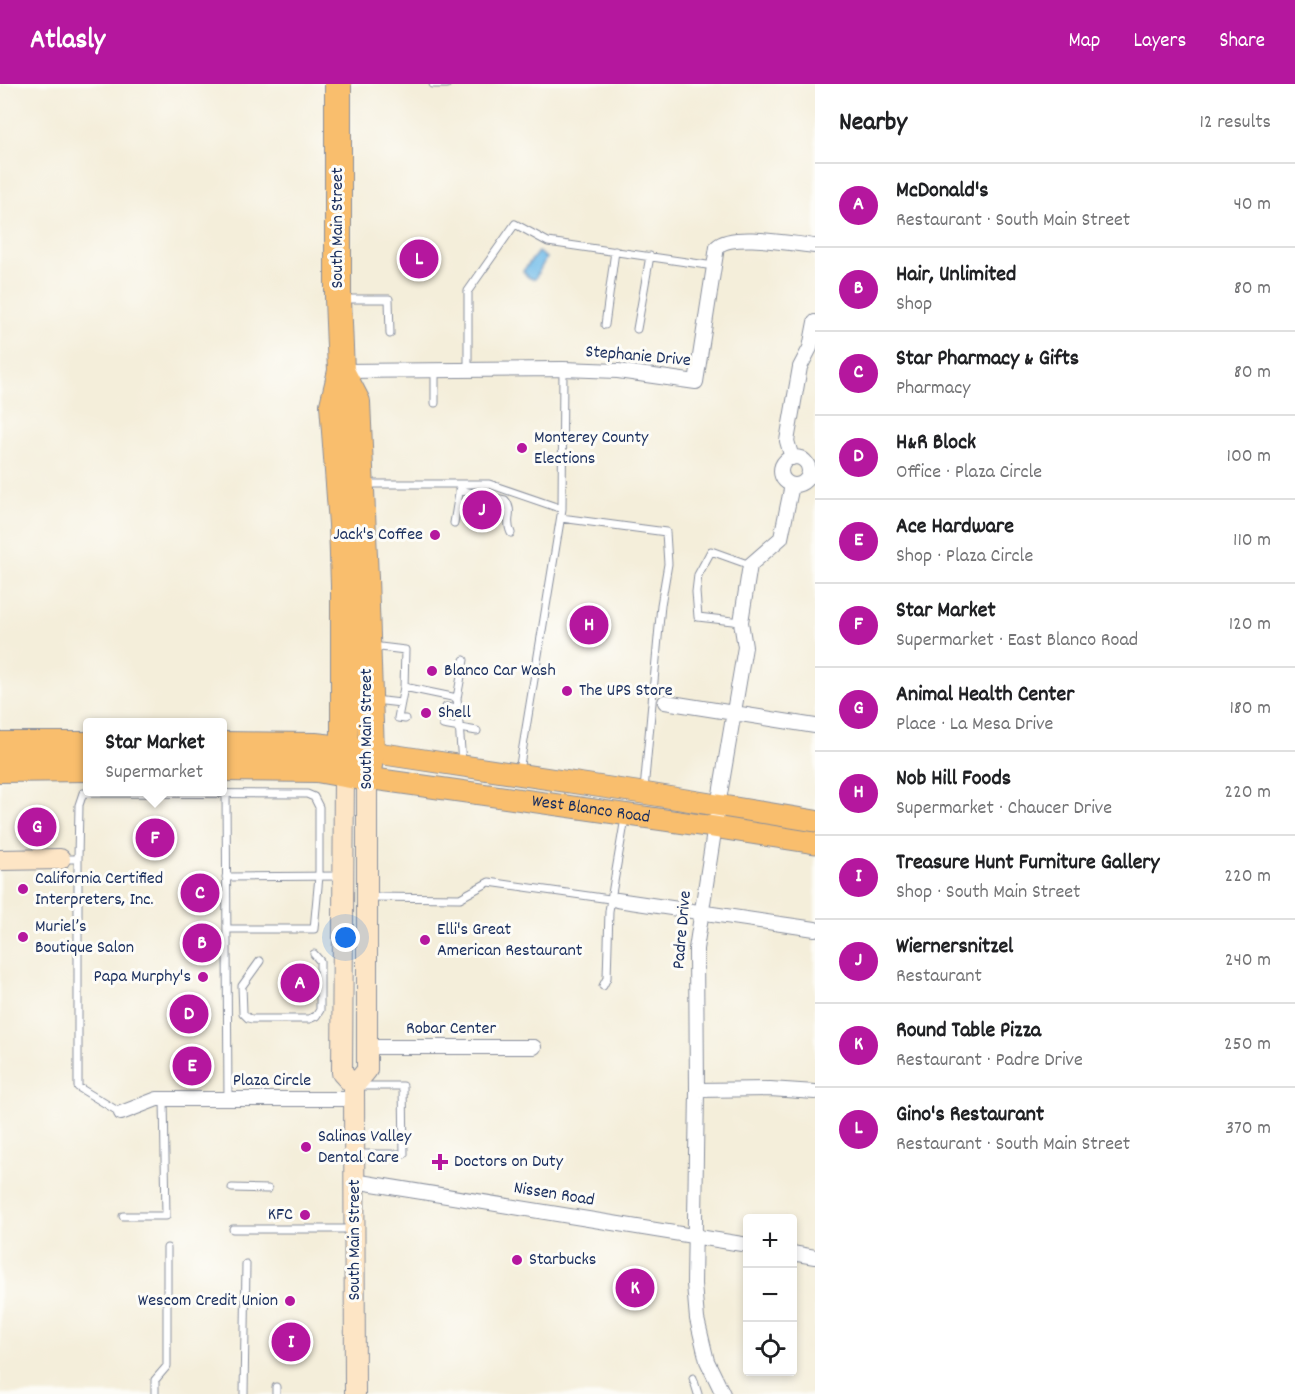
<!DOCTYPE html>
<html lang="en">
<head>
<meta charset="utf-8">
<style>
  body { margin:0; font-family:Dekko,sans-serif; background:#f6f6f6; color:#202124 }
  .controls { position:absolute; right:18px; bottom:18px; display:grid; overflow:hidden; border-radius:6px; box-shadow:0 3px 9px #0003 }
  .controls button { width:54px; height:54px; display:grid; place-items:center; padding:0; border:0; border-bottom:2px solid #e0e0e0; background:#fff; color:#202124; font:30px sans-serif }
  .you { position:absolute; left:346px; top:854px; width:21px; height:21px; margin:-15px; border:4px solid #fff; border-radius:50%; background:#1a73e8; box-shadow:0 0 0 9px #1a73e833 }
  .badge { display:grid; place-items:center; width:39px; height:39px; border-radius:50%; background:#b5179e; color:#fff; font-size:20px; font-weight:700 }
  .pin { position:absolute; translate:-50% -50%; border:3px solid #fff; box-shadow:0 2px 6px #0006 }
  .popup { position:absolute; left:83px; top:634px; width:144px; height:78px; box-sizing:border-box; display:grid; place-content:center; border-radius:6px; background:#fff; filter:drop-shadow(0 2px 4px #0005); font-size:20px; white-space:nowrap; color:#757577 }
  .popup b { font-size:22px; color:#202124 }
  .popup::after { content:''; position:absolute; left:50%; top:100%; margin-left:-12px; border:12px solid transparent; border-top-color:#fff }
  .list { margin:0; padding:0; list-style:none }
  h2 { display:flex; justify-content:space-between; align-items:center; height:78px; margin:0; padding:0 24px; font-size:26px }
  h2 small { font-size:20px; font-weight:400; color:#757577 }
  .list li { display:grid; grid-template-columns:39px 1fr auto; gap:18px; align-items:center; box-sizing:border-box; height:84px; padding:0 24px; border-top:2px solid #e0e0e0 }
  .list b { display:block; font-size:22px; white-space:nowrap }
  .list p { margin:0; font-size:20px; white-space:nowrap; color:#757577 }
  .list em { font-size:20px; font-style:normal; color:#757577 }
  .icon { flex:none; width:33px; height:33px; fill:none; stroke:currentColor; stroke-width:2; stroke-linecap:round; stroke-linejoin:round }
  .map { position:relative; flex:none; width:815px; height:1310px; overflow:hidden }
  header { display:flex; align-items:center; gap:36px; box-sizing:border-box; height:84px; padding:0 30px; background:#b5179e; color:#fff }
  header strong { font-size:28px }
  nav { display:flex; gap:33px; margin-inline-start:auto; font-size:21px }
  main { display:flex }
  aside { flex:1; background:#fff }
  .map>svg:first-child { display:block }
</style>
</head>
<body>
<header>
<strong>Atlasly</strong>
<nav><a>Map</a><a>Layers</a><a>Share</a></nav>
</header>
<main>
<div class="map">
<svg width="815" height="1310" viewBox="0 0 815 1310">
  <rect width="100%" height="100%" fill="#fdfcf7"/>
  <filter id="ink" filterUnits="userSpaceOnUse"><feTurbulence type="fractalNoise" baseFrequency=".0167" numOctaves="2"/><feDisplacementMap in="SourceGraphic" scale="12" xChannelSelector="R" yChannelSelector="G"/><feConvolveMatrix kernelMatrix="1 2 1 2 8 2 1 2 1" color-interpolation-filters="sRGB"/></filter>
  <filter id="wash" filterUnits="userSpaceOnUse"><feTurbulence type="fractalNoise" baseFrequency=".008" numOctaves="4" result="noise"/><feDisplacementMap in="SourceGraphic" scale="24" xChannelSelector="R" yChannelSelector="G"/><feGaussianBlur stdDeviation="1.35" result="paint"/><feColorMatrix in="noise" values="0 0 0 0 0 0 0 0 0 0 0 0 0 0 0 0 0 1.4 0 .05"/><feComposite in="paint" operator="in"/></filter>
  <g filter="url(#wash)">
    <rect width="100%" height="100%" fill="#f4eeda"/>
    <path fill="#70bbe9" stroke="#4675a4" stroke-width="1.5" d="M538,168l8,6 -11,21c-6,0 -9,-3 -12,-8z"/>
  </g>
  <g filter="url(#ink)">
    <g fill="none" stroke-linecap="round" stroke-linejoin="round">
      <g stroke="#888e9c" stroke-width="9">
        <path id="lane" d="M433,0h14
          M342,215h47l1,35
          M605,241l10,-74
          M637,245l13,-73
          M435,286v33
          M468,286v-79l47,-67 33,18 166,24
          M366,400h123l73,25
          M459,406l46,10c10,12 -1,20 6,33
          M561,434l105,14 2,32 -7,41 -17,185
          M454,439l6,-36
          M741,538l-43,-5 -2,-25 2,-17 13,-24 39,14
          M372,562l33,4 -1,37 53,11 7,-38
          M404,603l-6,31 7,1
          M457,614l5,65
          M374,616l27,3
          M446,623l12,2
          M443,641l34,6
          M519,687l43,-262 1,-140
          M226,709l2,306
          M61,775h17l1,-54 4,-12 224,1 7,3 5,10v69l-5,53h-87
          M78,775v228l43,26
          M226,793l115,-1
          M370,813l90,1 29,-16 128,18
          M260,877l-18,25 1,27 5,5 4,1h57l7,-3 4,-6v-49l-6,-7
          M603,902l4,-8 2,-67 16,-93
          M357,1070h47l-1,-68h-45
          M232,1104l36,1
          M123,1132h43l-2,-117
          M233,1145h120
          M693,1294l5,16
          M276,1303v7
          M155,1310v-14l12,-14v-118
          M244,1310l2,-130"/>
      </g>
      <g stroke="#888e9c" stroke-width="16">
        <path id="street" d="M341,287l222,-2 55,2 78,11 21,-135c15,-15 76,-3 98,-1
          M781 387a14 14 0 1 1 28 0a14 14 0 1 1-28 0Z
          M792,374l-5,-17 13,-74 10,-19 5,-26
          M665,618l150,24
          M617,816l198,29
          M368,963h166
          M697,1006l73,-1 45,3
          M121,1029l36,-14h197
          M354,1097l394,64
          M792,1169l23,4
          M723,1310l-16,-33 -10,-42 -3,-35 3,-194 -1,-141 22,-143 27,-159 -4,-25 9,-57 31,-27 11,-53"/>
      </g>
      <g stroke="#888e9c" stroke-width="22">
        <path id="secondary" d="M344,690l-2,299 12,13
          M0,776l60,-1
          M355,1310l-1,-308 13,-16v-292"/>
      </g>
      <g stroke="#888e9c" stroke-width="23">
        <g id="primary">
          <path d="M371,668l272,41 172,28"/>
          <path id="s1" d="M367,694l347,49 101,16"/>
        </g>
      </g>
      <g stroke="#888e9c" stroke-width="28">
        <path id="highway" d="M338,0v215l3,72 -8,34 9,119 2,62v188
          M0,661h88
          M222,661l93,1 46,5
          M222,684l95,1 50,9 4,-26 -6,-174 -8,-176 -16,-31
          M0,685l88,-1"/>
      </g>
      <use href="#lane" stroke="#fff" stroke-width="7"/>
      <use href="#street" stroke="#fff" stroke-width="14"/>
      <use href="#secondary" stroke="#fde5c5" stroke-width="20"/>
      <use href="#primary" stroke="#f9be6d" stroke-width="21"/>
      <use href="#highway" stroke="#f9be6d" stroke-width="26"/>
    </g>
  </g>
  <g fill="#b5179e" stroke="#fdfcf7" stroke-width="2">
    <circle cx="522" cy="364" r="6"/>
    <circle cx="435" cy="451" r="6"/>
    <circle cx="432" cy="587" r="6"/>
    <circle cx="567" cy="607" r="6"/>
    <circle cx="426" cy="629" r="6"/>
    <circle cx="23" cy="805" r="6"/>
    <circle cx="23" cy="853" r="6"/>
    <circle cx="425" cy="856" r="6"/>
    <circle cx="203" cy="893" r="6"/>
    <circle cx="306" cy="1063" r="6"/>
    <path d="M437 1069h6v6h6v6h-6v6h-6v-6h-6v-6h6z"/>
    <circle cx="305" cy="1131" r="6"/>
    <circle cx="517" cy="1176" r="6"/>
    <circle cx="290" cy="1217" r="6"/>
  </g>
  <g text-anchor="middle" dominant-baseline="central" stroke-width="6" stroke-linejoin="round" paint-order="stroke">
    <g font-size="18" fill="#1b2f5e" stroke="#fdfcf7">
      <text transform="translate(338 144) rotate(-90)">South Main Street</text>
      <text transform="translate(638 273) rotate(5)">Stephanie Drive</text>
      <text transform="translate(367 645) rotate(-90)">South Main Street</text>
      <text stroke="none"><textPath href="#s1" startOffset="226">West Blanco Road</textPath></text>
      <text transform="translate(683 846) rotate(-85)">Padre Drive</text>
      <text x="451" y="945">Robar Center</text>
      <text x="272" y="997">Plaza Circle</text>
      <text transform="translate(554 1111) rotate(9)">Nissen Road</text>
      <text transform="translate(355 1156) rotate(-90)">South Main Street</text>
    </g>
    <g font-size="18" fill="#1b2f5e" stroke="#fdfcf7" text-anchor="start">
      <text x="534" y="354">Monterey County<tspan x="534" dy="21">Elections</tspan></text>
      <text x="423" y="451" text-anchor="end">Jack's Coffee</text>
      <text x="444" y="587">Blanco Car Wash</text>
      <text x="579" y="607">The UPS Store</text>
      <text x="438" y="629">Shell</text>
      <text x="35" y="795">California Certified<tspan x="35" dy="21">Interpreters, Inc.</tspan></text>
      <text x="35" y="843">Muriel’s<tspan x="35" dy="21">Boutique Salon</tspan></text>
      <text x="437" y="846">Elli's Great<tspan x="437" dy="21">American Restaurant</tspan></text>
      <text x="191" y="893" text-anchor="end">Papa Murphy's</text>
      <text x="318" y="1053">Salinas Valley<tspan x="318" dy="21">Dental Care</tspan></text>
      <text x="454" y="1078">Doctors on Duty</text>
      <text x="293" y="1131" text-anchor="end">KFC</text>
      <text x="529" y="1176">Starbucks</text>
      <text x="278" y="1217" text-anchor="end">Wescom Credit Union</text>
    </g>
  </g>
</svg>
<div class="controls">
<button>+</button>
<button>−</button>
<button><svg class="icon" aria-label="locate" viewBox="0 0 24 24"><circle cx="12" cy="12" r="6"/><path d="M12 2v4M12 18v4M2 12h4M18 12h4"/></svg></button>
</div>
<div class="you"></div>
<div class="pin badge" style="left:300px;top:899px">A</div>
<div class="pin badge" style="left:202px;top:859px">B</div>
<div class="pin badge" style="left:200px;top:809px">C</div>
<div class="pin badge" style="left:189px;top:930px">D</div>
<div class="pin badge" style="left:192px;top:982px">E</div>
<div class="pin badge" style="left:155px;top:754px">F</div>
<div class="popup"><b>Star Market</b>Supermarket</div>
<div class="pin badge" style="left:37px;top:743px">G</div>
<div class="pin badge" style="left:589px;top:541px">H</div>
<div class="pin badge" style="left:291px;top:1258px">I</div>
<div class="pin badge" style="left:482px;top:426px">J</div>
<div class="pin badge" style="left:635px;top:1204px">K</div>
<div class="pin badge" style="left:419px;top:175px">L</div>
</div>
<aside>
<h2>Nearby<small>12 results</small></h2>
<ul class="list">
<li><span class="badge">A</span><div><b>McDonald's</b><p>Restaurant · South Main Street</p></div><em>40 m</em></li>
<li><span class="badge">B</span><div><b>Hair, Unlimited</b><p>Shop</p></div><em>80 m</em></li>
<li><span class="badge">C</span><div><b>Star Pharmacy &amp; Gifts</b><p>Pharmacy</p></div><em>80 m</em></li>
<li><span class="badge">D</span><div><b>H&amp;R Block</b><p>Office · Plaza Circle</p></div><em>100 m</em></li>
<li><span class="badge">E</span><div><b>Ace Hardware</b><p>Shop · Plaza Circle</p></div><em>110 m</em></li>
<li><span class="badge">F</span><div><b>Star Market</b><p>Supermarket · East Blanco Road</p></div><em>120 m</em></li>
<li><span class="badge">G</span><div><b>Animal Health Center</b><p>Place · La Mesa Drive</p></div><em>180 m</em></li>
<li><span class="badge">H</span><div><b>Nob Hill Foods</b><p>Supermarket · Chaucer Drive</p></div><em>220 m</em></li>
<li><span class="badge">I</span><div><b>Treasure Hunt Furniture Gallery</b><p>Shop · South Main Street</p></div><em>220 m</em></li>
<li><span class="badge">J</span><div><b>Wiernersnitzel</b><p>Restaurant</p></div><em>240 m</em></li>
<li><span class="badge">K</span><div><b>Round Table Pizza</b><p>Restaurant · Padre Drive</p></div><em>250 m</em></li>
<li><span class="badge">L</span><div><b>Gino's Restaurant</b><p>Restaurant · South Main Street</p></div><em>370 m</em></li>
</ul>
</aside>
</main>
</body>
</html>
